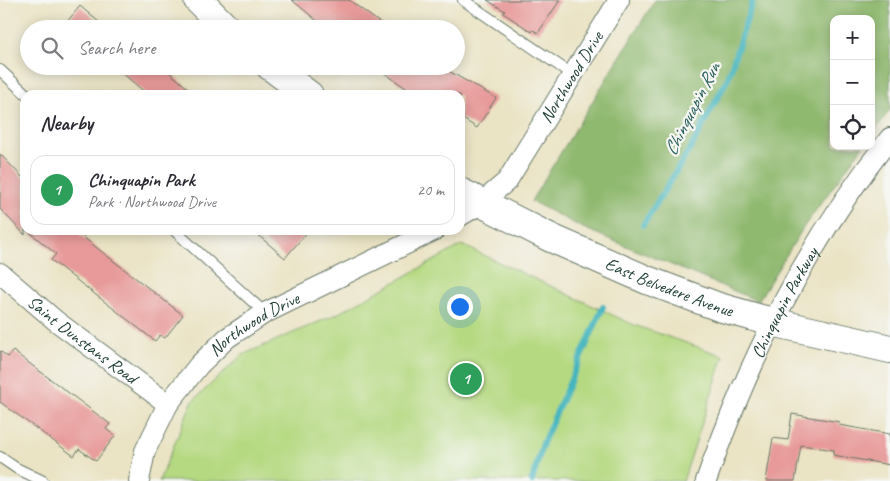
<!DOCTYPE html>
<html lang="en">
<head>
<meta charset="utf-8">
<style>
  body { margin:0; font-family:Caveat,sans-serif; background:#f7f7f7; color:#2b2b33 }
  .controls { position:absolute; right:15px; top:15px; display:grid; overflow:hidden; border-radius:10px; box-shadow:0 2px 12px #0003 }
  .controls button { width:45px; height:45px; display:grid; place-items:center; padding:0; border:0; border-bottom:1px solid #e1e1e2; background:#fff; color:#2b2b33; font:25px sans-serif }
  .you { position:absolute; left:459px; top:306px; width:18px; height:18px; margin:-12px; border:4px solid #fff; border-radius:50%; background:#1a73e8; box-shadow:0 0 0 8px #1a73e833 }
  .badge { display:grid; place-items:center; width:32px; height:32px; border-radius:50%; background:#1f6fb2; color:#fff; font-size:16px; font-weight:700 }
  .pin { position:absolute; translate:-50% -50%; border:2px solid #fff; box-shadow:0 1px 5px #0006 }
  .list { margin:0; padding:0; list-style:none }
  h2 { display:flex; justify-content:space-between; align-items:center; height:65px; margin:0; padding:0 20px; font-size:21px }
  h2 small { font-size:16px; font-weight:400; color:#7c7c81 }
  .list li { display:grid; grid-template-columns:32px 1fr auto; gap:15px; align-items:center; box-sizing:border-box; height:70px; margin:0 10px 10px; padding:0 10px; border:1px solid #e1e1e2; border-radius:15px }
  .list b { display:block; font-size:19px; white-space:nowrap }
  .list p { margin:0; font-size:16px; white-space:nowrap; color:#7c7c81 }
  .list em { font-size:16px; font-style:normal; color:#7c7c81 }
  .icon { flex:none; width:28px; height:28px; fill:none; stroke:currentColor; stroke-width:2; stroke-linecap:round; stroke-linejoin:round }
  .map { position:relative; flex:none; width:890px; height:481px; overflow:hidden }
  .search { position:absolute; background:#fff; box-shadow:0 2px 12px #0003; left:20px; top:20px; width:445px; height:55px; display:flex; align-items:center; gap:12px; box-sizing:border-box; padding:0 18px; border-radius:28px; color:#7c7c81; font-size:19px }
  .panel { position:absolute; background:#fff; box-shadow:0 2px 12px #0003; left:20px; top:90px; width:445px; height:145px; border-radius:15px }
  .map>svg:first-child { display:block }
</style>
</head>
<body>
<div class="map">
<svg width="890" height="481" viewBox="0 0 890 481">
  <rect width="100%" height="100%" fill="#f6f6f2"/>
  <filter id="ink" filterUnits="userSpaceOnUse"><feTurbulence type="fractalNoise" baseFrequency=".02" numOctaves="2"/><feDisplacementMap in="SourceGraphic" scale="10" xChannelSelector="R" yChannelSelector="G"/><feConvolveMatrix kernelMatrix="1 2 1 2 8 2 1 2 1" color-interpolation-filters="sRGB"/></filter>
  <filter id="wash" filterUnits="userSpaceOnUse"><feTurbulence type="fractalNoise" baseFrequency=".0096" numOctaves="4" result="noise"/><feDisplacementMap in="SourceGraphic" scale="20" xChannelSelector="R" yChannelSelector="G"/><feGaussianBlur stdDeviation="1.12" result="paint"/><feColorMatrix in="noise" values="0 0 0 0 0 0 0 0 0 0 0 0 0 0 0 0 0 1.4 0 .05"/><feComposite in="paint" operator="in"/></filter>
  <g filter="url(#wash)">
    <rect width="100%" height="100%" fill="#eae3c4"/>
    <path fill="#b5d981" stroke="#6a8b5a" d="M462,245l172,80 90,31 -41,125h-524l33,-79 50,-47 95,-41z"/>
    <path fill="#90b96f" stroke="#587b52" d="M655,0h235v110l-19,25v-116h-37v127h29l-58,79 -47,76 -175,-73 -52,-27z"/>
    <g fill="none" stroke-linecap="round" stroke-linejoin="round">
      <path stroke="#45b5be" stroke-width="6" d="M643,225l50,-81 35,-66 25,-78
        M532,481l11,-38 60,-136"/>
    </g>
    <g id="blocks">
      <path fill="#e79a99" d="M292,0h57l39,29h-61z
        M487,0h73l-22,33 -5,-3 -1,2 -29,-19 2,-2z
        M80,6l27,23h-46z
        M114,66h48l34,29h-48z
        M374,66h66l56,32 -19,30 -17,-11v-22h-44z
        M0,154l25,26v55l-25,-26z
        M27,230h47l109,85 -18,23 -5,-3 -5,6 -104,-81 5,-6z
        M252,230h57l-24,28z
        M0,351l8,6 5,-6 97,73 -4,5 9,7 -19,25 -17,-12 -5,7 -74,-54z
        M792,414l48,8 -1,3 51,9v31l-57,-10 1,-5 -33,-5 -6,36h-29l7,-43 15,2z"/>
    </g>
  </g>
  <g filter="url(#ink)">
    <use href="#blocks" fill-opacity="0" stroke="#676" stroke-width="1"/>
    <g fill="none" stroke-linecap="round" stroke-linejoin="round">
      <g stroke="#676" stroke-width="12">
        <path id="service" d="M463,0l110,75
          M0,70l27,25
          M174,230l91,83
          M0,457l16,11 27,13"/>
      </g>
      <g stroke="#676" stroke-width="22">
        <g id="minor">
          <path id="s1" d="M460,216l20,-12 27,-23 112,-181"/>
          <path id="s2" d="M0,273l56,48 112,83"/>
          <path id="s3" d="M139,481l6,-30 23,-47 31,-39 28,-27 38,-25 170,-83"/>
          <path id="s4" d="M706,481c43,-123 103,-241 184,-343"/>
        </g>
      </g>
      <g stroke="#676" stroke-width="30">
        <g id="secondary">
          <path d="M198,0l29,29"/>
          <path d="M270,66l39,29"/>
          <path id="s5" d="M460,192l91,46 96,42 72,27 53,15 118,27"/>
        </g>
      </g>
      <use href="#service" stroke="#fff" stroke-width="10"/>
      <use href="#minor" stroke="#fff" stroke-width="20"/>
      <use href="#secondary" stroke="#fff" stroke-width="28"/>
    </g>
  </g>
  <g text-anchor="middle" dominant-baseline="central" stroke-width="4.5" stroke-linejoin="round" paint-order="stroke">
    <g font-size="18" fill="#1f3d34" stroke="#f6f6f2">
      <text stroke="none"><textPath href="#s1" startOffset="181">Northwood Drive</textPath></text>
      <text stroke="none"><textPath href="#s5" startOffset="230">East Belvedere Avenue</textPath></text>
      <text stroke="none"><textPath href="#s4" startOffset="195">Chinquapin Parkway</textPath></text>
      <text stroke="none"><textPath href="#s3" startOffset="202">Northwood Drive</textPath></text>
      <text stroke="none"><textPath href="#s2" startOffset="106">Saint Dunstans Road</textPath></text>
    </g>
    <g font-size="19" font-style="italic" fill="#2a615d" stroke="#f6f6f2">
      <text transform="translate(692 109) rotate(-63)">Chinquapin Run</text>
    </g>
  </g>
</svg>
<div class="controls">
<button>+</button>
<button>−</button>
<button><svg class="icon" aria-label="locate" viewBox="0 0 24 24"><circle cx="12" cy="12" r="6"/><path d="M12 2v4M12 18v4M2 12h4M18 12h4"/></svg></button>
</div>
<div class="you"></div>
<div class="pin badge" style="left:466px;top:379px;background:#2e9e5b">1</div>
<div class="search"><svg class="icon" aria-label="search" viewBox="0 0 24 24"><circle cx="10" cy="10" r="6"/><path d="M15 15l6 6"/></svg>Search here</div>
<section class="panel">
<h2>Nearby<small></small></h2>
<ul class="list">
<li><span class="badge" style="background:#2e9e5b">1</span><div><b>Chinquapin Park</b><p>Park · Northwood Drive</p></div><em>20 m</em></li>
</ul>
</section>
</div>
</body>
</html>
